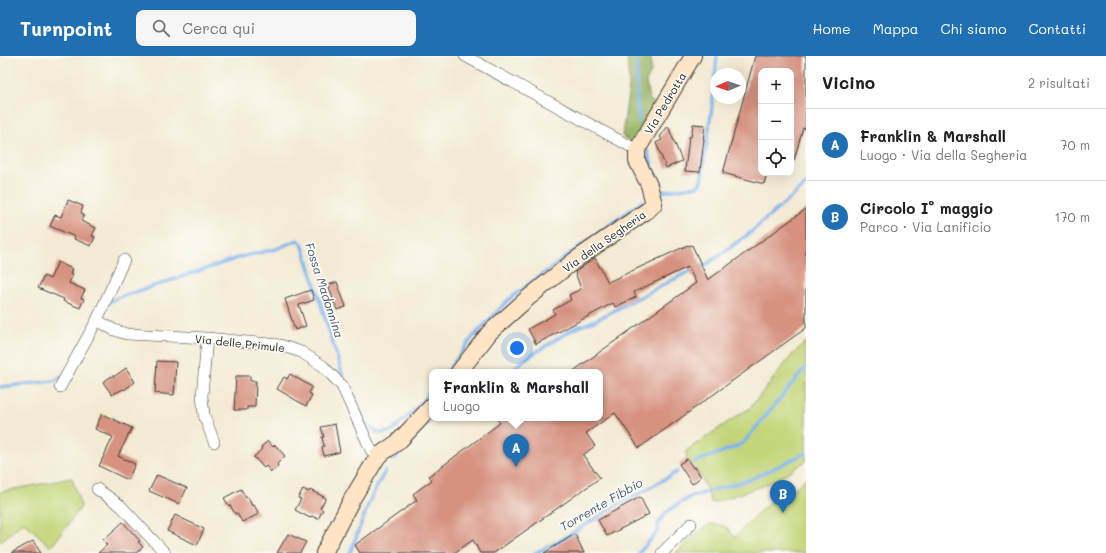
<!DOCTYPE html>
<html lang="it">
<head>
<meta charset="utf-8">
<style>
  body { margin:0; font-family:Mali,sans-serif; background:#f6f6f6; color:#202124 }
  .controls { position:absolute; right:12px; top:12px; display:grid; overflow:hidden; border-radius:8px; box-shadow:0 4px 16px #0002 }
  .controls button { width:36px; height:36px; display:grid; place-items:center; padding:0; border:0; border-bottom:1px solid #e0e0e0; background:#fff; color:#202124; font:20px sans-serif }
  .compass { position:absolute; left:710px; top:12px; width:36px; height:36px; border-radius:50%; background:#fff; box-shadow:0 4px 16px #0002; rotate:268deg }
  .you { position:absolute; left:517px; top:292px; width:14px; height:14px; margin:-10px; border:3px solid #fff; border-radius:50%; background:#1a73e8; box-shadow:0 0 0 6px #1a73e833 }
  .badge { display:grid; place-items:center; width:26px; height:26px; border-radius:50%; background:#1f6fb2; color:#fff; font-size:13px; font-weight:700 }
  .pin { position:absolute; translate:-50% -33px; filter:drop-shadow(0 1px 2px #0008) }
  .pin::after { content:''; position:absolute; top:21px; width:14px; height:12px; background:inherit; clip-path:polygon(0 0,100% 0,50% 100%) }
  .popup { position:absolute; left:429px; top:313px; width:174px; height:52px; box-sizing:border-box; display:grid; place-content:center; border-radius:8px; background:#fff; filter:drop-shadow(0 1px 3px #0005); font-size:13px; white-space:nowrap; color:#757577 }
  .popup b { font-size:15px; color:#202124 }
  .popup::after { content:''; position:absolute; left:50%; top:100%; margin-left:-8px; border:8px solid transparent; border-top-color:#fff }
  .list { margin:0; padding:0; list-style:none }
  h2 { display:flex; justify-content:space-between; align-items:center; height:52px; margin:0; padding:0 16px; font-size:17px }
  h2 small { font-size:13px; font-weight:400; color:#757577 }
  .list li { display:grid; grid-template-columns:26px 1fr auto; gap:12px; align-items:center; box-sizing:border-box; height:72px; padding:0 16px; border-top:1px solid #e0e0e0 }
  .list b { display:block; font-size:15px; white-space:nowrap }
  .list p { margin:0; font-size:13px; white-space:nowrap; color:#757577 }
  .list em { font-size:13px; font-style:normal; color:#757577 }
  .icon { flex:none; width:22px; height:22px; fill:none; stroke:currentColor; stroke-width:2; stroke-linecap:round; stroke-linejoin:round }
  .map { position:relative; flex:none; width:806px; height:497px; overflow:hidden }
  header { display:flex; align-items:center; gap:24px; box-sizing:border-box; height:56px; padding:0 20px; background:#1f6fb2; color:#fff }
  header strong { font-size:19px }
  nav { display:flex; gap:22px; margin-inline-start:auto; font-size:14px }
  .search { width:280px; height:36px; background:#f6f6f6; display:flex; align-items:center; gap:10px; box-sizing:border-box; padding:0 14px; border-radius:8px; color:#757577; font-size:15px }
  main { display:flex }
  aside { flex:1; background:#fff }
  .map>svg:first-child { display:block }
</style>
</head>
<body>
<header>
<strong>Turnpoint</strong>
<div class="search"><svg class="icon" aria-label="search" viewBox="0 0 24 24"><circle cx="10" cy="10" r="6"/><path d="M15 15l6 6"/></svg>Cerca qui</div>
<nav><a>Home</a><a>Mappa</a><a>Chi siamo</a><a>Contatti</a></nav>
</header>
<main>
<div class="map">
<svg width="806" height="497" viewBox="0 0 806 497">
  <rect width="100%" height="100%" fill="#fdfcf7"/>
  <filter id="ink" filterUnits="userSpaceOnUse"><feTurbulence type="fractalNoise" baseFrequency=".025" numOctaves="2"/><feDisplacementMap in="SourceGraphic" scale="8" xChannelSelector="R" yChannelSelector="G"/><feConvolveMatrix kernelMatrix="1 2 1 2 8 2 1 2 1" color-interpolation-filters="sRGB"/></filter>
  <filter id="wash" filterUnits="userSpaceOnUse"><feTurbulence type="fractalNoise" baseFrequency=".012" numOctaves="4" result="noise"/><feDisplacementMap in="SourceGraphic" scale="16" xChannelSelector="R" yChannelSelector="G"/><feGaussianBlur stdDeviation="0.9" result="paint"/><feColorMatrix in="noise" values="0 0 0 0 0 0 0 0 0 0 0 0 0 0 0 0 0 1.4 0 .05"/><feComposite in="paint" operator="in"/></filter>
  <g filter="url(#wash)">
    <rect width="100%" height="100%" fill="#f3ead3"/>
    <path fill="#c3d578" stroke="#70784a" d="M806,286v119l-24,15 -19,10 -51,17 -11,-26 -6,-10 -8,-8 -1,-8 51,-35 13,-8 43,-54z
      M72,422l9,29 -30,40 -27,-25 -24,20v-50z
      M806,422v75h-130l27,-25 8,-4 14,2 10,11 39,-40 7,4z"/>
    <path fill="#9ab668" stroke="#5b6942" d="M627,0h24v16l-5,10 3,17 14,10 -23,40 -18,-13 7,-50z"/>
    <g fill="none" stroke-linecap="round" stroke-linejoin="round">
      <path stroke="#80b4ed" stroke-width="3.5" d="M637,0v45l2,20
        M647,95l14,41
        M658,139l3,-3 37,-6 3,-4 11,-75 5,-51
        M109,247l1,-2 10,-4 43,-14 78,-26 35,-8 22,-9 4,4 4,12 39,127
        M447,316l26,-35 34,-36 64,-48 72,-52
        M508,316l25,-18 40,-25 21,-8 90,-47 22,-9 44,-32 45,-39 11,-10
        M0,331l53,-6 9,-4
        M348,332l4,6 13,28 13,11 13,-1 25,-23 16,-19
        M393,404l39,-42
        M695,406l41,-15 8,-5 62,-75
        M350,497l21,-55 14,-27
        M535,497l28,-14 52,-33 24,-12 38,-22
        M639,497l19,-22v-7l8,-12 24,-15 61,-18 55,-26"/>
    </g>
    <g id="blocks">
      <path fill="#d6917f" d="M755,0h51v73l-3,-1 -9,32h-3v-89h-30v102h6l-3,11 -41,-11z
        M693,68l12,1 -2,14h1l-4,33 -15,-1 4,-34h2z
        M668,70l14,35 -16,7 -10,-25 6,-3 -2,-3z
        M68,144l15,6 -2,7 3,2 -3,6 15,7 -4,8 3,1 -4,9 -17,-7 1,-2 -25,-11 5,-11 6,2z
        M806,153v119l-167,120 -24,-35 -29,20 9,13 -12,9 17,23 -106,75h-14l-7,-13 -19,13h-94l-5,-8 62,-45 -4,-6 19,-14 -3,-4 71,-53 -4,-5h104v-46h-28l124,-89 -8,-16 -54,25 2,5 -21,10 -2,-4 -77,41 -8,-15 27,-15 -2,-4 18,-10 -2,-5 12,-6 -6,-17 6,-4 14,-10 13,24 80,-37 1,1 3,-1 16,35z
        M58,206l14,7 -2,5 3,1 -4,8 16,7 -4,8 3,1 -4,9 -17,-7 1,-2 -26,-11 6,-12 6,3z
        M337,226l9,25 -9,3 -9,-25z
        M311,234l3,10 -15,5 7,21 -11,4 -10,-31z
        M157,305l19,1 -2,33 -19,-2z
        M126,312l9,14 -11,8 -1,-1 -5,3h-1l-5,3 -9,-13 9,-6h3z
        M290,318l22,13 -3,6 3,2 -6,11 -29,-17 7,-12 3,2z
        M236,320h14v5h6l-1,26h-8v3h-13z
        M102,358l30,14 -14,28 17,8 -7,16 -29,-14 14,-29 -18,-8z
        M335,368l5,28 -16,4 -2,-9 2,-1 -2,-9h2l-3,-10z
        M268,385l5,6 2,-2 10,11 -8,8 1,2 -7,6 -5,-6 -2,2 -10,-11 8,-8 -1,-2z
        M687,403l6,9 2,-1 6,10 -9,7 -13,-20z
        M157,419l30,13 -8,16 -30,-13z
        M241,433l5,9 2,-1 4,9 2,-1 5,9 -17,8 -5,-9 -2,1 -5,-9 -1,1 -5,-8z
        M303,433l6,3 1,-2 16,8 -6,10 3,2 -5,9 -6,-3 -2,2 -15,-8 6,-11 -3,-1z
        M640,441l9,17 -42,22 -9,-16z
        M175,459l29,14 -7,16 -30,-14z
        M123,466l17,19 -2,1 5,5 -7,6h-38l9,-8 -4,-5z
        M288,478l18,8 -6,11h-23z
        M575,478l9,19h-40z
        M33,485l8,12h-30z"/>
    </g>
  </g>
  <g filter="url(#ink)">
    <use href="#blocks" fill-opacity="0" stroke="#3c3b37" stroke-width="1"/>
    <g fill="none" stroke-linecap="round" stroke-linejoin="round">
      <g stroke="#3c3b37" stroke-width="12">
        <path id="street" d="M465,0l172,94
          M97,264l17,10 13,4 80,4 73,7 21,7 22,14 19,20 29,64 7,6
          M207,282l-5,58 2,19 10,27
          M60,331l37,-67 27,-60
          M97,433l24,17 44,47
          M662,497l29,-29"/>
      </g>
      <g stroke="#3c3b37" stroke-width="18">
        <path id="secondary" d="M459,316l31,-40 38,-34 47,-38 73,-50 6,-6 -5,-19 -12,-24v-11l56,-94
          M324,497l28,-54 26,-43 20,-14 34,-36"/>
      </g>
      <use href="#street" stroke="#fff" stroke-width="11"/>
      <use href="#secondary" stroke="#ffe4c6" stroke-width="16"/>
    </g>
  </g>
  <g text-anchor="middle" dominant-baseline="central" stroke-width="3.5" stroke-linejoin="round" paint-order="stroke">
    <g font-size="11" fill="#1c1c1c" stroke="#fdfcf7">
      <text transform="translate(665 47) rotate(-59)">Via Pedrotta</text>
      <text transform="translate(604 185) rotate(-35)">Via della Segheria</text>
      <text transform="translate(240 287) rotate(6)">Via delle Primule</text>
    </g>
    <g font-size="12" font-style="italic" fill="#445970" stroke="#fdfcf7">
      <text transform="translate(325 234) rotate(72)">Fossa Madonnina</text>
      <text transform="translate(601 448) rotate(-30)">Torrente Fibbio</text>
    </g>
  </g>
</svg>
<div class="controls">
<button>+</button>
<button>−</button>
<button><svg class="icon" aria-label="locate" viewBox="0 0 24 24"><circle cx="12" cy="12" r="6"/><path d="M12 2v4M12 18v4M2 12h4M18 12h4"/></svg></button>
</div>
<svg class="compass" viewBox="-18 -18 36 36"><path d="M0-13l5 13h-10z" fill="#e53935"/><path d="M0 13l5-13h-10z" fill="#757577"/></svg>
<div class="you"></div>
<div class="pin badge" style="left:516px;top:411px">A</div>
<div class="popup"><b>Franklin &amp; Marshall</b>Luogo</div>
<div class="pin badge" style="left:783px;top:457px">B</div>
</div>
<aside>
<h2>Vicino<small>2 risultati</small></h2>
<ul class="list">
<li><span class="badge">A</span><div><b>Franklin &amp; Marshall</b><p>Luogo · Via della Segheria</p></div><em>70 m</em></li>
<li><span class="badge">B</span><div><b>Circolo I° maggio</b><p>Parco · Via Lanificio</p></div><em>170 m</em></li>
</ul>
</aside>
</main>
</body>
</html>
